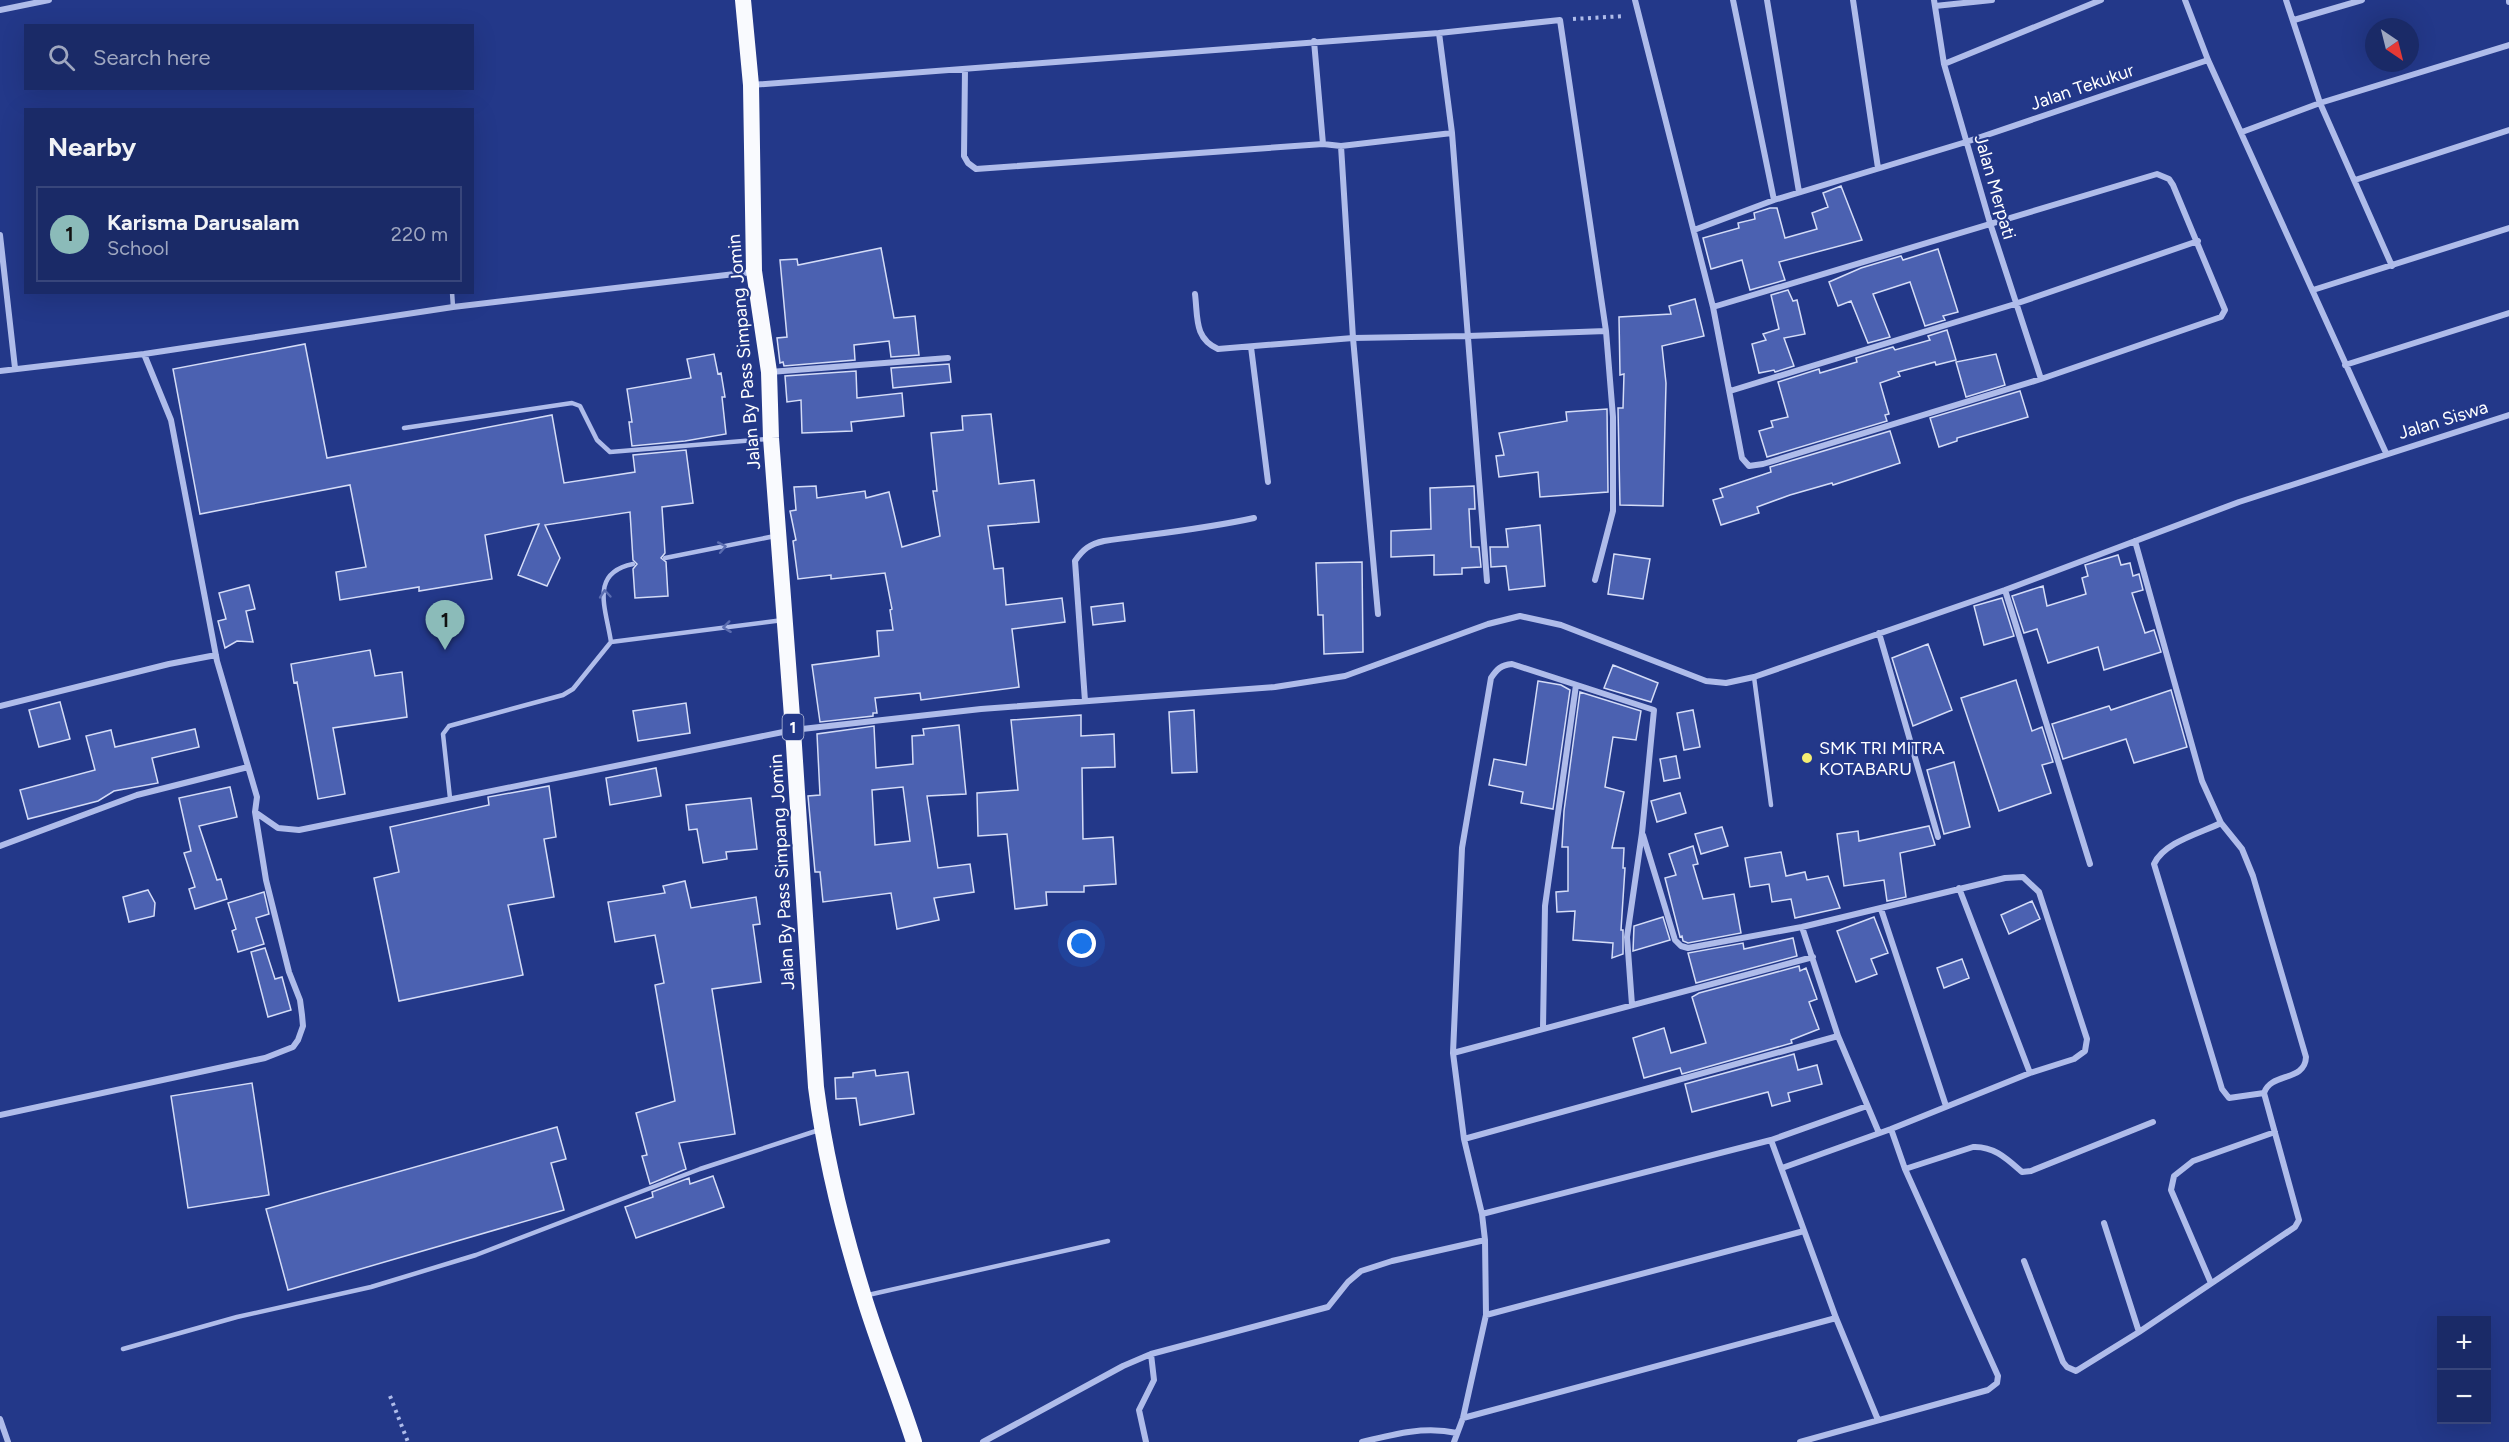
<!DOCTYPE html>
<html lang="en">
<head>
<meta charset="utf-8">
<style>
  body { margin:0; font-family:Figtree,sans-serif; background:#23326d; color:#f1f3f6 }
  .controls { position:absolute; right:18px; bottom:18px; display:grid; overflow:hidden; border-radius:0px; box-shadow:0 6px 24px #0002 }
  .controls button { width:54px; height:54px; display:grid; place-items:center; padding:0; border:0; border-bottom:2px solid #38467b; background:#1a2a67; color:#f1f3f6; font:30px sans-serif }
  .compass { position:absolute; left:2365px; top:18px; width:54px; height:54px; border-radius:50%; background:#1a2a67; box-shadow:0 6px 24px #0002; rotate:145deg }
  .you { position:absolute; left:1082px; top:944px; width:21px; height:21px; margin:-15px; border:4px solid #fff; border-radius:50%; background:#1a73e8; box-shadow:0 0 0 9px #1a73e833 }
  .badge { display:grid; place-items:center; width:39px; height:39px; border-radius:50%; background:#8bbbb9; color:#111; font-size:20px; font-weight:700 }
  .pin { position:absolute; translate:-50% -50px; filter:drop-shadow(0 2px 3px #0008) }
  .pin::after { content:''; position:absolute; top:32px; width:21px; height:18px; background:inherit; clip-path:polygon(0 0,100% 0,50% 100%) }
  .list { margin:0; padding:0; list-style:none }
  h2 { display:flex; justify-content:space-between; align-items:center; height:78px; margin:0; padding:0 24px; font-size:26px }
  h2 small { font-size:20px; font-weight:400; color:#9fa7c0 }
  .list li { display:grid; grid-template-columns:39px 1fr auto; gap:18px; align-items:center; box-sizing:border-box; height:96px; margin:0 12px 12px; padding:0 12px; border:2px solid #38467b; border-radius:0px }
  .list b { display:block; font-size:22px; white-space:nowrap }
  .list p { margin:0; font-size:20px; white-space:nowrap; color:#9fa7c0 }
  .list em { font-size:20px; font-style:normal; color:#9fa7c0 }
  .icon { flex:none; width:33px; height:33px; fill:none; stroke:currentColor; stroke-width:2; stroke-linecap:round; stroke-linejoin:round }
  .map { position:relative; flex:none; width:2509px; height:1442px; overflow:hidden }
  .search { position:absolute; background:#1a2a67; box-shadow:0 6px 24px #0002; left:24px; top:24px; width:450px; height:66px; display:flex; align-items:center; gap:15px; box-sizing:border-box; padding:0 21px; border-radius:0px; color:#9fa7c0; font-size:22px }
  .panel { position:absolute; background:#1a2a67; box-shadow:0 6px 24px #0002; left:24px; top:108px; width:450px; height:186px; border-radius:0px }
  .map>svg:first-child { display:block }
</style>
</head>
<body>
<div class="map">
<svg width="2509" height="1442" viewBox="0 0 2509 1442">
  <rect width="100%" height="100%" fill="#233889"/>
  <path fill="#4b61b1" stroke="#d4dcf7" stroke-width="1.5" fill-rule="evenodd" d="M1841,186l21,54 -83,22 6,18 -35,10 -8,-30 -31,9 -8,-31 36,-10 -1,-5 17,-4 -1,-6 16,-5h7l8,30 32,-9 -5,-16 16,-6 -5,-14z
    M881,248l13,70 21,-2 4,39 -28,2 -2,-16 -35,4 1,15 -71,6 -1,-4 -3,1 -3,-25 10,-1 -7,-77 17,-1 1,6z
    M1938,249l20,63 -15,4 2,4 -20,6 -15,-44 -37,12 17,43 -22,6 -17,-42 -13,5 -9,-24 32,-14 40,-12 2,4z
    M1788,290l5,11 4,-1 8,34 -21,4 10,28 -19,6 -1,-2 -15,3 -7,-29 14,-4 -3,-6 16,-5 -8,-34z
    M1695,299l9,37 -42,10 4,37 -3,123 -43,-1 -2,-97h5l1,-34 -4,1 -1,-58 52,-3 -2,-8z
    M1947,330l9,30 -20,5 -1,-3 -37,10 2,4 -20,7 9,31 -4,1 2,6 -120,36 -8,-26 14,-4 -2,-6 17,-4 -10,-35 41,-13 1,4 37,-11 -1,-4 37,-11 2,3 35,-10 -2,-4z
    M305,344l22,114 225,-43 12,68 71,-11 -2,-17 53,-5 7,53 -31,4 3,46 -4,5 5,4 2,34 -33,2 -2,-29 4,-5 -4,-4 -3,-48 -85,13 15,33 -13,28 -29,-11 21,-51 -54,11 7,44 -73,12v-4l-79,13 -4,-28 30,-5 -16,-82 -150,29 -27,-145z
    M714,354l4,20 3,-1 4,24h-3l4,37 -41,7 -53,5 -3,-24h3l-5,-33 64,-11 -4,-19z
    M1996,354l9,31 -39,12 -10,-35z
    M949,364l2,18 -58,6 -2,-20z
    M856,371l1,27 45,-5 2,23 -53,6 1,9 -50,2 -1,-33 -14,2 -2,-26z
    M2020,391l8,26 -71,21v3l-18,6 -9,-29z
    M1607,409l1,83 -68,5 -2,-25 -39,5 -3,-21 8,-1 -5,-22 68,-12 -1,-9z
    M991,414l8,70 35,-4 5,42 -51,4 6,43 9,-1 3,37 56,-7 3,24 -53,7 7,58 -98,13 -1,-7 -45,5 2,15h-4v3l-53,6 -8,-57 67,-9 -2,-25 16,-1 -3,-20 2,-1 -7,-36 -54,6v-4l-33,4 -5,-38 3,-1 -6,-29 6,-1 -2,-23 22,-1 1,12 48,-7 1,7 23,-6 13,55 38,-11 -7,-45h4l-6,-58 32,-3 -1,-14z
    M1890,431l10,32 -67,22 -1,-2 -42,12 -33,12 2,6 -38,12 -8,-25 10,-3 -3,-8 51,-17 -1,-5z
    M1474,486l1,23h-6l2,38h8l2,20 -19,1v6l-28,1v-20l-43,2v-26l40,-2 -1,-41z
    M1540,525l5,61 -36,4 -3,-24 -15,1 -1,-20h18l-2,-18z
    M1614,554l36,5 -7,40 -35,-5z
    M2118,555l3,10 9,-2 3,13 6,-2 4,16 -11,3 13,40 9,-3 7,22 -57,18 -6,-23 -50,16 -11,-34 -13,4 -12,-37 31,-10 4,20 39,-12 -4,-16 6,-2 -3,-11z
    M1362,562l1,90 -39,2 -1,-39h-5l-2,-52z
    M249,585l6,24 -9,2 7,31 -16,-1 -12,7 -7,-27 8,-2 -7,-26z
    M2002,598l12,38 -30,9 -10,-39z
    M1123,603l2,18 -32,4 -2,-18z
    M1928,644l24,66 -39,16 -21,-68z
    M370,650l5,26 27,-4 5,45 -74,11 12,66 -27,5 -21,-117 -3,1 -3,-19z
    M1613,665l45,18 -7,19 -47,-14z
    M2016,680l16,51 10,-4 11,35 -11,3 9,28 -52,18 -38,-113z
    M1538,681l23,4 9,5 -17,119 -32,-6 2,-11 -34,-7 5,-26 32,6z
    M2171,690l16,57 -53,16 -8,-24 -63,20 -11,-35 57,-18 2,4z
    M1580,692l61,19 -5,29 -23,-3 -8,50 19,5 -12,56h12l-1,20h2l-4,62h2v24l-11,4 1,-15 -40,-3 2,-29 -18,1 -1,-20 12,-1v-44h-6l2,-36z
    M60,702l10,37 -31,8 -10,-37z
    M686,703l4,30 -52,8 -5,-30z
    M1194,710l3,62 -25,1 -3,-61z
    M1693,710l7,37 -16,3 -7,-37z
    M1081,715v21l33,-2 1,33 -33,1 1,71 30,-2 3,47 -32,2v6h-38l1,13 -32,4 -8,-75 -29,2 -1,-43 41,-3 -7,-70z
    M959,725l7,69 -39,2 11,72 32,-4 4,28 -40,6 5,22 -42,9 -6,-36 -68,9 -3,-30h-5l-7,-76 12,-1 -3,-61 57,-8 2,42 37,-4 -1,-28 12,-1 -1,-6zM903,787l7,54 -35,4 -3,-55z
    M195,729l4,18 -47,11 6,25 -44,8 -16,10 -70,18 -8,-29 75,-20 -9,-34 25,-6 4,17z
    M1676,756l4,22 -16,3 -4,-22z
    M1954,762l16,65 -26,7 -17,-64z
    M656,768l5,28 -51,9 -4,-27z
    M549,786l7,51 -12,2 10,58 -46,8 15,70 -124,26 -25,-123 25,-6 -9,-45 99,-22 -1,-8z
    M230,787l7,30 -38,9 18,54 4,-1 6,20 -32,10 -6,-20 6,-2 -11,-34 7,-2 -12,-53z
    M1680,793l6,20 -29,9 -6,-21z
    M751,798l6,51 -31,3 1,7 -24,4 -6,-34 -8,1 -3,-25z
    M1929,826l6,19 -35,8 6,44 -19,4 -3,-21 -40,6 -7,-52 21,-3 1,10z
    M1722,827l6,19 -27,8 -6,-20z
    M1693,846l5,18 -5,1 10,34 31,-5 7,39 -53,10 -5,-2 -1,-5 -2,1 -15,-59 11,-3 -7,-21z
    M1781,852l5,24 19,-4 2,8 21,-4 12,32 -45,10 -4,-19 -19,3 -3,-18 -19,3 -5,-29z
    M685,881l6,27 65,-11 4,27 -7,1 8,57 -49,7 23,145 -56,9 7,26 -36,15 -8,-28 5,-1 -11,-42 39,-12 -20,-116 9,-2 -9,-48 -40,7 -7,-40 57,-9 -2,-7z
    M148,890l7,13 -1,13 -25,6 -6,-25z
    M264,892l5,22 -13,4 8,26 -26,8 -6,-21 4,-2 -8,-26z
    M2032,901l8,18 -31,15 -8,-19z
    M1663,917l7,23 -37,11 1,-25z
    M1874,917l14,36 -17,6 6,15 -21,8 -19,-51z
    M1793,938l4,18 -101,27 -8,-30 55,-10 1,6z
    M265,948l10,31 7,-2 9,33 -23,7 -17,-65z
    M1962,959l7,19 -25,10 -7,-20z
    M1799,966l1,5 6,-3 11,31 -8,3 10,27 -28,11 1,3 -110,31 -2,-6 -36,10 -11,-40 31,-10 7,25 35,-10 -14,-46 7,-4z
    M1794,1054l4,16 19,-5 5,19 -34,9 2,8 -18,5 -4,-14 -76,20 -7,-28z
    M875,1070l1,6 32,-4 6,42 -54,11 -4,-27 -20,1 -1,-21 18,-1v-4z
    M252,1083l17,112 -81,13 -17,-112z
    M557,1127l9,32 -15,4 13,47 -276,80 -22,-81z
    M713,1176l11,31 -88,31 -11,-31 28,-10 -1,-5 37,-14 1,6z"/>
  <g fill="none" stroke-linecap="round" stroke-linejoin="round">
    <path stroke="#afbcea" stroke-width="4" stroke-dasharray="3 4.5" stroke-linecap="butt" d="M1573,19l52,-3
      M390,1396l18,46"/>
    <path stroke="#afbcea" stroke-width="4.5" d="M452,292l1,15
      M404,428l168,-25 8,3 17,34 13,12 158,-13
      M665,558l110,-22
      M611,642c-5,-34 -22,-69 22,-78
      M1754,677l17,128
      M450,798l-7,-64 6,-8 114,-31 10,-6 38,-47 172,-22
      M868,1295l240,-54
      M123,1349l114,-32 134,-30 105,-32 224,-86 119,-39"/>
    <path stroke="#afbcea" stroke-width="6" d="M1635,0l78,307 29,151 7,8 14,-2 278,-85 180,-62 4,-7 -52,-125 -4,-6 -12,-5 -444,133
      M1733,0l41,200
      M1767,0l32,192
      M1853,0l25,168
      M1934,0l10,64 46,159 51,156
      M2185,0l23,60 178,393
      M2286,0l34,103 72,163
      M2509,0v2
      M1935,6l57,-6
      M0,10l49,-10
      M2294,20l68,-20
      M1439,33l13,100 35,448
      M1314,41l9,103
      M1944,64l157,-64
      M965,69l-1,87 4,7 8,6 347,-25 18,2 111,-13
      M751,85l688,-52 121,-13 46,311 7,86v94l-18,69
      M2242,132l78,-29 189,-58
      M1341,146l12,192 25,276
      M2355,180l154,-50
      M1694,230l80,-30 192,-58 242,-82
      M0,235l15,133
      M2313,290l196,-62
      M1195,294c3,24 -1,44 23,55l135,-11 115,-2 138,-5
      M1251,347l17,135
      M144,354l27,66 46,241 40,136 -2,15 23,16 21,2 494,-100 188,-21 294,-22 70,-11 143,-52 32,-8 41,9 145,56 20,2 28,-6 251,-87 234,-88 270,-87
      M2345,365l164,-52
      M0,371l144,-17 309,-47 299,-35
      M770,372l178,-14
      M1730,391l285,-87 183,-63
      M2005,590l85,274
      M1879,633l59,204
      M1085,701l-10,-140c8,-12 15,-17 29,-20 49,-7 101,-12 150,-23
      M0,706l169,-42 47,-9
      M2221,823c-20,10 -57,19 -67,41l68,225 7,9 35,-5
      M1643,835l32,105 6,6 7,2 114,-21 203,-49 18,-1 16,15 48,147 -2,12 -11,8 -44,14 -139,56 -109,39
      M0,846l137,-51 111,-28
      M1959,888l71,185
      M1881,909l65,197
      M1802,927l36,109 41,97
      M1543,1028l2,-122 31,-221
      M1453,1053l360,-96
      M0,1115l265,-57 28,-11 5,-7 5,-14 -1,-11 -2,-15 -11,-28 -23,-92 -11,-68
      M1464,1139l374,-103
      M1771,1140l65,178 42,102
      M1905,1169l68,-22c21,-1 34,12 49,25l9,-1 122,-49
      M1482,1214l289,-74 96,-34
      M2104,1223l35,109
      M2024,1261l39,101 4,5 9,4 63,-39 156,-105 4,-7 -35,-127c7,-21 41,-11 42,-36l-53,-181 -11,-27 -21,-26 -19,-42 -67,-240
      M2211,1283l-40,-93 3,-14 19,-15 82,-29
      M1486,1315l318,-84
      M1463,1418l373,-100
      M0,1419l8,23
      M983,1442l140,-76 28,-12 177,-47 20,-25 13,-11 31,-10 93,-21
      M1146,1442l-7,-32 15,-30 -3,-26
      M1362,1442c32,-8 62,-16 95,-9
      M1454,1442l9,-24 23,-103 -1,-75 -3,-26 -18,-75 -11,-86 9,-205 29,-170c6,-9 10,-13 21,-14l142,46 -12,123 -15,104 5,68
      M1800,1442l188,-52 9,-7 1,-7 -93,-207 -14,-40"/>
    <path stroke="#f9fafe" stroke-width="16" d="M743,0l8,85 3,186 15,101 2,66 22,292 23,357c9,70 26,139 47,207 15,50 35,98 51,148"/>
  </g>
  <defs><path id="oneway-chevron" d="M-2-3.5L2.5 0L-2 3.5" fill="none" stroke-width="1.6" stroke-linecap="round" stroke-linejoin="round" transform="scale(1.5)"/></defs>
  <g stroke="#5b6db0">
    <use href="#oneway-chevron" transform="translate(722 547) rotate(-11)"/>
    <use href="#oneway-chevron" transform="translate(605 594) rotate(-95)"/>
    <use href="#oneway-chevron" transform="translate(727 627) rotate(173)"/>
  </g>
  <circle fill="#f5ee72" stroke="#233889" stroke-width="2" cx="1807" cy="758" r="6"/>
  <g text-anchor="middle" dominant-baseline="central" stroke-width="4.5" stroke-linejoin="round" paint-order="stroke">
    <rect fill="#233889" stroke="#bdc3dc" stroke-width="1.5" x="782.5" y="714" width="21" height="26" rx="4.5"/>
    <g font-size="16" font-weight="bold" fill="#fff">
      <text x="793" y="727">1</text>
    </g>
    <g font-size="18" fill="#fff" stroke="#233889">
      <text transform="translate(2082 87) rotate(-19)">Jalan Tekukur</text>
      <text transform="translate(1995 187) rotate(74)">Jalan Merpati</text>
      <text transform="translate(744 352) rotate(-95)">Jalan By Pass Simpang Jomin</text>
      <text transform="translate(2443 420) rotate(-17)">Jalan Siswa</text>
      <text transform="translate(782 872) rotate(-93)">Jalan By Pass Simpang Jomin</text>
    </g>
    <g font-size="18" fill="#fff" stroke="#233889" text-anchor="start">
      <text x="1819" y="748">SMK TRI MITRA<tspan x="1819" dy="21">KOTABARU</tspan></text>
    </g>
  </g>
</svg>
<div class="controls">
<button>+</button>
<button>−</button>
</div>
<svg class="compass" viewBox="-18 -18 36 36"><path d="M0-13l5 13h-10z" fill="#e53935"/><path d="M0 13l5-13h-10z" fill="#9fa7c0"/></svg>
<div class="you"></div>
<div class="pin badge" style="left:445px;top:650px">1</div>
<div class="search"><svg class="icon" aria-label="search" viewBox="0 0 24 24"><circle cx="10" cy="10" r="6"/><path d="M15 15l6 6"/></svg>Search here</div>
<section class="panel">
<h2>Nearby<small></small></h2>
<ul class="list">
<li><span class="badge">1</span><div><b>Karisma Darusalam</b><p>School</p></div><em>220 m</em></li>
</ul>
</section>
</div>
</body>
</html>
